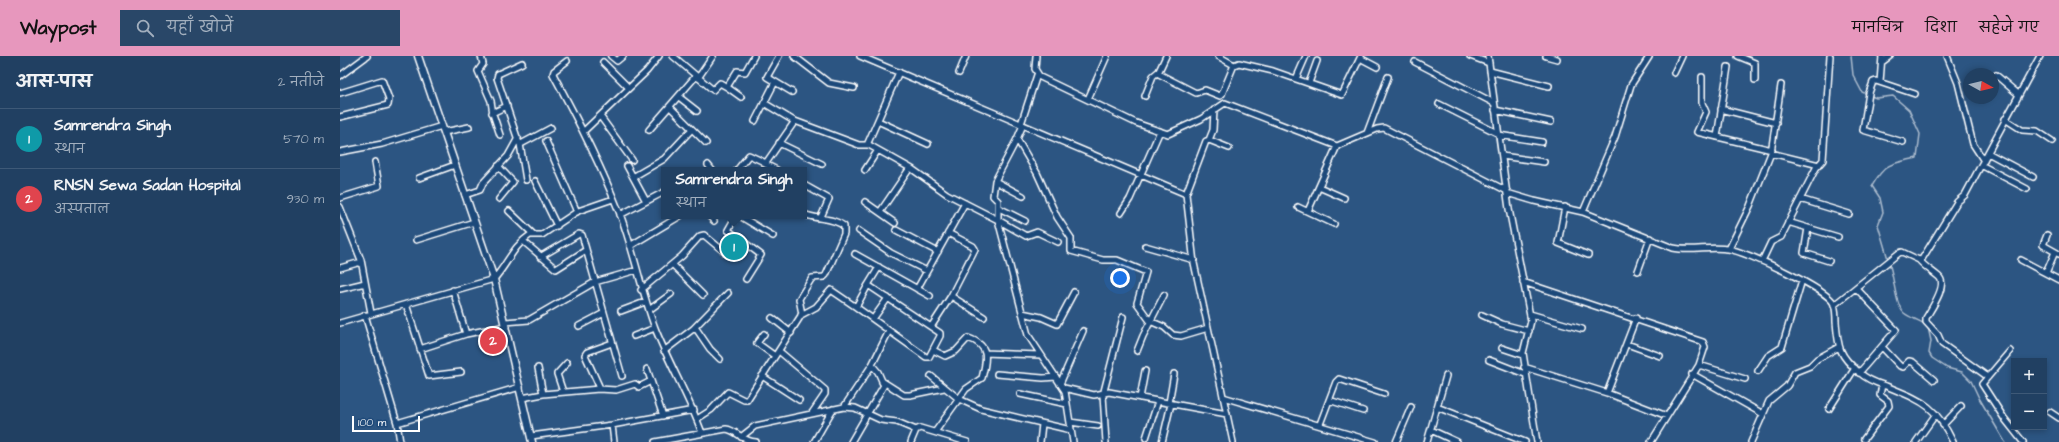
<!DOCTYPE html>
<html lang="hi">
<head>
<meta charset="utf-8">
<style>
  body { margin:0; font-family:"Architects Daughter","Playpen Sans Deva",sans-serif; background:#294768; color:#f1f3f6 }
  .controls { position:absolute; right:12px; bottom:12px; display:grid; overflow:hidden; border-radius:0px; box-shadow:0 2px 6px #0003 }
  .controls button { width:36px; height:36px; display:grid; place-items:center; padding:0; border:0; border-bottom:1px solid #3e5977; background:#214062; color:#f1f3f6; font:20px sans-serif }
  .compass { position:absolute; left:1623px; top:12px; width:36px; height:36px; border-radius:50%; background:#214062; box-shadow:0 2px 6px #0003; rotate:98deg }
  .scale { position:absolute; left:12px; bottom:10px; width:68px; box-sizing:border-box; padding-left:4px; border:2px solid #fff; border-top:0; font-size:11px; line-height:14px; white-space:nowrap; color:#fff; -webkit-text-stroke:3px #1f4a7a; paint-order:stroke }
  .you { position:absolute; left:780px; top:222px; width:14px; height:14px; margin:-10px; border:3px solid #fff; border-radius:50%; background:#1a73e8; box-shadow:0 0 0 6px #1a73e833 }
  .badge { display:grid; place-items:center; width:26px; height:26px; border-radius:50%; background:#e797bd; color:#fff; font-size:13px; font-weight:700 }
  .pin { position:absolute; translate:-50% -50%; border:2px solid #fff; box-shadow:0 1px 4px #0006 }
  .popup { position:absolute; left:321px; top:111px; width:146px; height:52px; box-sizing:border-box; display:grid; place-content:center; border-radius:0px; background:#214062; filter:drop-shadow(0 1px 3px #0005); font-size:13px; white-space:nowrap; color:#a2afbe }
  .popup b { font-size:15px; color:#f1f3f6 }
  .popup::after { content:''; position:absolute; left:50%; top:100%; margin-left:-8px; border:8px solid transparent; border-top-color:#214062 }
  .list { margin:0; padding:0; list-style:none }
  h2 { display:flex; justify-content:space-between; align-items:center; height:52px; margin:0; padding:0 16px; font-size:17px }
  h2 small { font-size:13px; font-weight:400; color:#a2afbe }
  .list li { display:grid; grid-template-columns:26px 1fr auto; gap:12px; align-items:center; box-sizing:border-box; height:60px; padding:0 16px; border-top:1px solid #3e5977 }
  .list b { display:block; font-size:15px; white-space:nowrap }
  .list p { margin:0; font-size:13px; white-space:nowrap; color:#a2afbe }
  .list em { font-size:13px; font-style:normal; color:#a2afbe }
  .icon { flex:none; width:22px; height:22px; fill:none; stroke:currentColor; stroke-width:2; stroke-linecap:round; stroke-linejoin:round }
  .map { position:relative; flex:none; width:1719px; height:386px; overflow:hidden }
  header { display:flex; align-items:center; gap:24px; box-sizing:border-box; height:56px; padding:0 20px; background:#e797bd; color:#111 }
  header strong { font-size:19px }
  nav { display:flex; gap:22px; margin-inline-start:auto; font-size:14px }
  .search { width:280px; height:36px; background:#294768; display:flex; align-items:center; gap:10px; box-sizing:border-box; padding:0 14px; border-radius:0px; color:#a2afbe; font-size:15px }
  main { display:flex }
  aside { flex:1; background:#214062 }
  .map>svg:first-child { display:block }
</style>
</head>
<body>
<header>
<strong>Waypost</strong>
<div class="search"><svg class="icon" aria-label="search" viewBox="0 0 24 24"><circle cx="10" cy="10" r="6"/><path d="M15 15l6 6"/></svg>यहाँ खोजें</div>
<nav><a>मानचित्र</a><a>दिशा</a><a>सहेजे गए</a></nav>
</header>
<main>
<aside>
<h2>आस-पास<small>2 नतीजे</small></h2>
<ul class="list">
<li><span class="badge" style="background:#0f9aa8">1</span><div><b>Samrendra Singh</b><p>स्थान</p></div><em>570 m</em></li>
<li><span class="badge" style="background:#e0444e">2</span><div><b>RNSN Sewa Sadan Hospital</b><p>अस्पताल</p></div><em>930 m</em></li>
</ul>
</aside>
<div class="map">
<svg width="1719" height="386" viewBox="0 0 1719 386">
  <rect width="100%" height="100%" fill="#2c5582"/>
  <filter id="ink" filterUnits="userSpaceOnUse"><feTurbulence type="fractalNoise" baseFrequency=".025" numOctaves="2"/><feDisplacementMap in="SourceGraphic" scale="8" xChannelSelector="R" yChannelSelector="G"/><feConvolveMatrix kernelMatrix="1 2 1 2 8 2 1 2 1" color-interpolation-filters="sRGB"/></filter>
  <g filter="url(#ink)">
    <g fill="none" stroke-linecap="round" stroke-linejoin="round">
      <path stroke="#acbcce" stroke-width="1.5" d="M1511,0l2,19 9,17 14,6 17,-2 16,14 11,24 -3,24c-25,5 -32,5 -45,28l8,12 3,14 -5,13 10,34
        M1549,207c5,12 6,42 15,50 6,5 15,7 22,12
        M1588,271l3,14 -2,12 3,5 15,10 15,4 9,9 8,17 26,44"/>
      <g stroke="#fff" stroke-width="8">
        <path id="minor" d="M141,0l2,8 -5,7 13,30 2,13 7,21
          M271,0l6,5 6,-5
          M333,0l40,34 7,-7 7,4 10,-16 8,1 9,-16
          M439,0l-12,21 25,15
          M454,0l35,27 25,5
          M520,0l326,138
          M696,0l-1,13 5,8 96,46 32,11 33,-15 24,-16 112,43 40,-17 7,-1 123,63
          M878,0l16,9
          M1130,0l19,7
          M1148,0l21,153 22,112 -8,32 14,89
          M1206,0l11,3
          M1398,0l17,7v17
          M1607,0l11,27 15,61 11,17
          M1020,2l17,9
          M227,5l-13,10 -1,3c25,46 48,92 67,140 14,37 21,76 35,114 14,36 34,69 47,105
          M263,6l26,26
          M1075,6l79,41
          M1542,6l8,-6
          M182,7l-24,11 -1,4 22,65 2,1 30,-16
          M1150,15l59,15
          M619,17l7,-17
          M817,17l39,20 9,-3 15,6 2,-2 12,-29 5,-2 34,8 69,24 19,-39
          M1334,17l8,-17
          M1656,19l22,19
          M0,20l27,-20
          M1362,21v26l4,9 -9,20 75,18
          M358,22l15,-22
          M956,23l10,-23
          M1540,26l2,-26
          M969,27l8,-22
          M387,31l14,10
          M0,37l42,-13 7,19 -1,6 -48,12
          M805,40l8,-20 6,-5 7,-15
          M339,41l18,14
          M748,43l19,-43
          M424,47l30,18
          M1099,48l60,30
          M330,51l36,36
          M1381,53l55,14
          M1155,54l56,12
          M152,57l15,-7
          M260,60l32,44
          M1665,63l17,11 15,1 15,10
          M415,65l20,-39
          M538,65l50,23
          M681,68l16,-49
          M683,69l-6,14 -22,42 28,15
          M309,74l47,-54
          M244,75l63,-60 12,-15
          M104,76l25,-5
          M1027,77l21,-56
          M1159,79l43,7
          M1377,81l11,-70
          M677,83l20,34 20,44 14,21v13l32,9h14l29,12 -9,31 13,18 14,6 9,8 8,1 27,-8
          M869,84l4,-10 1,-20
          M206,85l31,71
          M1563,86l-40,-12 6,-37 4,-11 3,-1 39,13
          M439,87l43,21
          M180,88l6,36
          M527,89l32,-73
          M889,92l-20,-8 -3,1 -20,53 8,69 39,179
          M0,96l42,-8 60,-18
          M1431,97l48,12
          M1648,97l45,24
          M1162,100l42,6
          M425,108l12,6
          M368,109l4,5
          M1641,109l46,24
          M158,110l15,16 -14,17
          M287,110l19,35
          M397,114l12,-15 17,8 29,-42 64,24h10l43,24 35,25 51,26 30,115 37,56 8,51
          M525,114l13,-20
          M293,121l31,-18 28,-30
          M79,122l36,-13
          M195,125l22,45
          M655,125l-2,15 5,5v19l28,16 11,-4 21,10
          M464,129l25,14 -8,18
          M979,131l25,11
          M1167,137l27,8 49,11 90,36c18,4 37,-2 55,1 17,2 100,40 106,55 2,6 2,12 2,18 2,25 3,34 23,50 7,7 17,11 27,14 36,15 49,18 67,56
          M125,139l15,-5 3,-7 25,-27 10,-18
          M0,142l39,-12 -4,-24
          M1460,143l49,15
          M525,146l30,21
          M0,151l21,53 10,53
          M958,151l36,17
          M1225,151l-7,36 30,12
          M659,152l26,13
          M169,155l24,23
          M968,155l29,-65
          M540,156l30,-44
          M1243,156l32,-75 16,-52 18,-28
          M781,157l9,-14 30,-68
          M280,159l44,-23
          M369,160l5,5
          M396,160l-8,14 33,25 -15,24
          M400,160l33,20
          M1448,166l50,15
          M1468,172l-4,25 25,8
          M556,174l42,22
          M519,175l32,22 36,18
          M1707,179l-4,10 16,9
          M76,184l58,-18
          M183,185l33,28 30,-19
          M290,190l50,-30
          M805,190l49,14
          M1389,193l21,-43 21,-53 10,-68
          M515,198l75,42
          M200,201l39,-23 3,1 40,141
          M1579,204c6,7 13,11 20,17 9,8 -8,32 -13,41v4l12,13 4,9 46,33
          M1681,204l38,20
          M1422,205l9,-19 10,-5 35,-69 7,-8 7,-104
          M333,209l30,30
          M0,212l21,-6
          M1298,215l12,-33
          M1706,217l9,-21
          M1183,226l180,60 2,5 -6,18
          M528,229l11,-18
          M1516,232l40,42 -37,43
          M0,233l25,-6
          M577,233l48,-86
          M301,234l41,-34 18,-20 4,-1 24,20
          M611,240l33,21
          M66,248l23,72 32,-4
          M1494,249l65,-52 3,-1 17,8 3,-1 35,-57 8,-7 75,-139
          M516,251l70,50h3l11,-21v-3l-9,-6
          M309,254l22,-16
          M281,255l24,-9
          M682,257l19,4 16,7 17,-32
          M1190,258l52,15
          M25,259l32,108 3,19
          M461,259l15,-8 15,-17 25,17 12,-22 63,42 20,-31 24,-47 -2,-3 -25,-13
          M1142,259l20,9 27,7
          M432,262l19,15
          M533,263l15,-21
          M165,266l24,-2 66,-38 42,-12
          M0,267l154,-44c13,-14 19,-33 36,-44h12l36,-24 35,-12
          M239,270l25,-13
          M355,271l15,22 10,10
          M126,278l40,-8
          M424,278l-7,9 18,13
          M294,280l21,-8
          M1287,288l33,12
          M1162,292l21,7
          M1543,292l17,18 3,1 6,-6 4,1 21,18
          M80,293l46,-15 -13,-44
          M593,294l12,6 11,-5 12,-13c22,7 19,21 14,40l-16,11 -31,43
          M324,295l29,-22 35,-36
          M439,295l46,39v4l-13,19
          M797,295l6,-15 21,-41
          M1670,295l-28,33 22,34 19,24
          M645,297l55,2
          M1149,304l36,14
          M532,309l6,7 4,9 22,14h6l34,-7
          M1184,311l83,26 60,23
          M198,312l5,26
          M307,313l16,47
          M1418,315l10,-15 14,-9 20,-67
          M657,318l46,4 13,-1
          M1352,318l71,40
          M422,320l37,24
          M591,320l28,23 22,10 90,21
          M720,328l23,-53
          M724,332l30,7 15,-3 118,22
          M259,333l17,1 19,-6 4,3 12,-6
          M223,336l-6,-18 10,-11
          M1267,337l29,-75
          M680,338l47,10
          M883,341l152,45
          M182,342l21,-4 56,-5v-3l-14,-31 2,-3 25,-9
          M800,342l5,-27
          M989,344l34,11
          M829,347l5,-29
          M504,351l28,-42 17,-34
          M1097,351l88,35
          M1489,353l26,-41
          M1710,356l9,6
          M357,363l14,-9 17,-18 16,8h3l55,-86 -3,-15 13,-21 12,-1 2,-2 18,-41v-8c-12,-9 -27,-6 -40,-12
          M730,366l28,4
          M57,367l123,-36
          M980,368l16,-42 3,-3 45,15
          M272,369l2,17
          M1603,369l18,-19
          M1091,374l26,12
          M191,380l81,-11 82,-15
          M401,381l14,-11 89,-19 11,1 26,12 16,2 19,8
          M806,382l12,-37
          M1524,383l25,-33 -1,-5 -8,-6 2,-10
          M315,386l71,-13c11,1 15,12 30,13
          M474,386l19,-33
          M511,386l33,-57 -2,-3
          M571,386l5,-12 4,-2 47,14
          M700,386l2,-18
          M766,386l-3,-47 20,-78
          M822,386l9,-38
          M1056,386l15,-35
          M1087,386l19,-66
          M1311,386l48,-77 46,14
          M1411,386l18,-41 18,-15 8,-14 15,-6 7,-7 22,-12
          M1576,386l20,-28"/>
      </g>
      <g stroke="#fff" stroke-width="9">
        <path id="major" d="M78,0l76,223 38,163"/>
      </g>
      <use href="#minor" stroke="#1f4a7a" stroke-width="5"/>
      <use href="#major" stroke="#1f4a7a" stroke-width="6"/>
    </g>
  </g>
</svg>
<div class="controls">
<button>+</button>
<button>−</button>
</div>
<svg class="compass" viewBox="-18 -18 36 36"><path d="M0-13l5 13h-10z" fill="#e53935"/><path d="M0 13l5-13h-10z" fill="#a2afbe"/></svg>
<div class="scale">100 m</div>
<div class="you"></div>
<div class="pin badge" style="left:394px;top:191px;background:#0f9aa8">1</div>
<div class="popup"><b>Samrendra Singh</b>स्थान</div>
<div class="pin badge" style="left:153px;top:285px;background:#e0444e">2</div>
</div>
</main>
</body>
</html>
